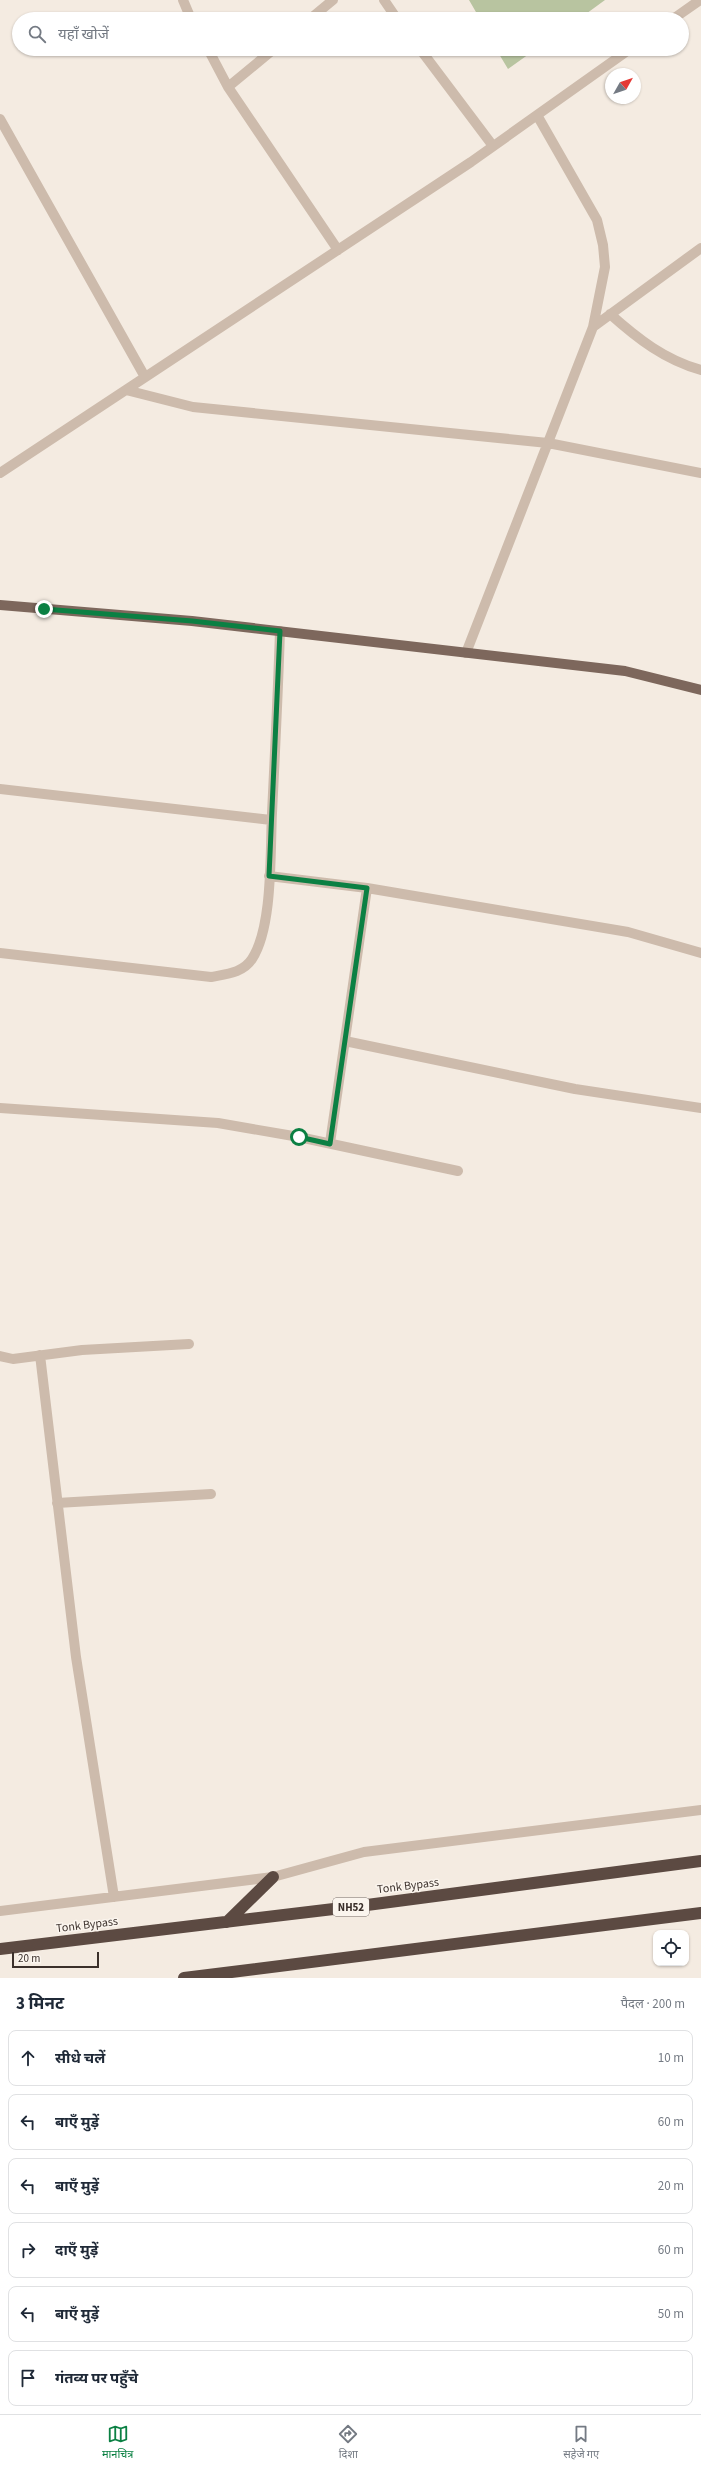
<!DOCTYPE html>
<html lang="hi">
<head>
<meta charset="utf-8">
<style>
  body { margin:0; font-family:"Source Sans 3","Noto Sans Devanagari",sans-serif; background:#f2f2f3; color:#1f2937 }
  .controls { position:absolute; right:12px; bottom:12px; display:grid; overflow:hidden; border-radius:8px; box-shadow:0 1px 3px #0004 }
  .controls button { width:36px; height:36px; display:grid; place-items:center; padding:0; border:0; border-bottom:1px solid #e0e1e3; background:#fff; color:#1f2937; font:20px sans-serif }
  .compass { position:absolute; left:605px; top:68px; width:36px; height:36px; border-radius:50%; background:#fff; box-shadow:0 1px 3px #0004; rotate:50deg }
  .scale { position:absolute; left:12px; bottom:10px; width:87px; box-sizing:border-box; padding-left:4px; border:2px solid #3b302b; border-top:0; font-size:11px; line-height:14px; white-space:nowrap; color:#3b302b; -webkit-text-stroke:3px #fbf5ee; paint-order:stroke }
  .stop { position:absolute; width:12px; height:12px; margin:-9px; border:3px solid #0b8043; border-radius:50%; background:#fff }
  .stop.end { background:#0b8043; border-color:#fff; box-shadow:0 1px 4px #0008 }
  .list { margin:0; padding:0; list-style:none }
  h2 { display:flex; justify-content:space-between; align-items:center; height:52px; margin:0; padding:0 16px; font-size:17px }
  h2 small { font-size:13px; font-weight:400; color:#747a83 }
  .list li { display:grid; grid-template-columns:26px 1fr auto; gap:12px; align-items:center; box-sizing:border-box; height:56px; margin:0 8px 8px; padding:0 8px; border:1px solid #e0e1e3; border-radius:8px }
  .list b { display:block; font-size:15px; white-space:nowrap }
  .list em { font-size:13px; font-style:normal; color:#747a83 }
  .icon { flex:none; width:22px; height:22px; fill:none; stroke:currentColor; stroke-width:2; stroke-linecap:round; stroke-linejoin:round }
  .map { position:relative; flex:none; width:701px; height:1978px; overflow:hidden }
  .search { position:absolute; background:#fff; box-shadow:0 1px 3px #0004; left:12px; right:12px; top:12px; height:44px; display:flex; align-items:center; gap:10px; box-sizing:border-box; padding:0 14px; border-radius:22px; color:#747a83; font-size:15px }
  .sheet { height:436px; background:#fff }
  nav { display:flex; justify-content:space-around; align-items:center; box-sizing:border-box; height:56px; border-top:1px solid #e0e1e3; background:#fff; font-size:11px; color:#747a83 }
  nav a { display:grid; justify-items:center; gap:2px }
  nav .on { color:#0b8043 }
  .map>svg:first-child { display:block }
</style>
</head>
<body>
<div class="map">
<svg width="701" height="1978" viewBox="0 0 701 1978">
  <rect width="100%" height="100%" fill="#f4ebe1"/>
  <path fill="#b8c4a0" d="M469,0h136l-26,19h-99z
    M496,49h40l-28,20z"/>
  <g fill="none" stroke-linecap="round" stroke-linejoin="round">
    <path stroke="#cdbbac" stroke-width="10" d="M183,0l8,19
      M384,0l13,19
      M310,19l23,-19
      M673,19l27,-19
      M208,49l20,38 110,163
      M420,49l73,97
      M228,87l46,-38
      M0,119l145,258
      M610,314c28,25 55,46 91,56
      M593,327l108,-79
      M126,390l67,17 355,36 153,30
      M0,473l471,-311 159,-113
      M466,653l127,-326 12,-60 -2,-22 -6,-25 -60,-105
      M0,789l271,31
      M269,876l98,12 261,44 73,21
      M0,953l211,24c15,-3 32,-4 41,-18 21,-32 18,-106 20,-146 3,-60 6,-121 8,-182
      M345,1041l230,48 126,19
      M0,1108l218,15 81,14 159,34
      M330,1143l37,-255
      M40,1355l36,302 38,240
      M0,1356l13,3 69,-9 107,-6
      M57,1503l154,-9
      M0,1911l273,-34 91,-25 337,-42"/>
    <path stroke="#7d675c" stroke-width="10" d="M0,605l192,16 433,50 76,19"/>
    <path stroke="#5c4a42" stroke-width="12" d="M227,1922l46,-45
      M0,1949l367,-44 334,-44
      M184,1978l517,-65"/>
  </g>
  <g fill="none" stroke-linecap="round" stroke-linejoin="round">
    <path stroke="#0b8043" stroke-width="5" d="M44,609l148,12 88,10 -11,245 98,12 -37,256 -31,-7"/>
  </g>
  <g text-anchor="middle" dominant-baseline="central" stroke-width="3" stroke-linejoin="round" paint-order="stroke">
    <rect fill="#fbf5ee" stroke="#756b66" stroke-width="1" x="333" y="1898" width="36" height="18" rx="3"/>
    <g font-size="11" font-weight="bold" fill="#3b302b">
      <text x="351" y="1907">NH52</text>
    </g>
    <g font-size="12" fill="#3b302b" stroke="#fbf5ee">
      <text transform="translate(408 1886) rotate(-7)">Tonk Bypass</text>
      <text transform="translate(87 1925) rotate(-7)">Tonk Bypass</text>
    </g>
  </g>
</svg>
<div class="controls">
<button><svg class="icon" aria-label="locate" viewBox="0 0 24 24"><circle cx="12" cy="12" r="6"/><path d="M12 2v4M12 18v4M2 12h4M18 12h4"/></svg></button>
</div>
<svg class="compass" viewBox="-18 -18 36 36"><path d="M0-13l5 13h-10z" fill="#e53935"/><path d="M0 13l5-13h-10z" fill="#747a83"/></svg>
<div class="scale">20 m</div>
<div class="stop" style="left:299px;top:1137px"></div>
<div class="stop end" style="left:44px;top:609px"></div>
<div class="search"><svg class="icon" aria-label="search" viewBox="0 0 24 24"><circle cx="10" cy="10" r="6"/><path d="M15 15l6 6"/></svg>यहाँ खोजें</div>
</div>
<section class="sheet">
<h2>3 मिनट<small>पैदल · 200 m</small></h2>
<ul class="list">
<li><svg class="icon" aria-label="ahead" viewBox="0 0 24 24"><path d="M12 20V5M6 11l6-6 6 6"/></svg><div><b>सीधे चलें</b></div><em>10 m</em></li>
<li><svg class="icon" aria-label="left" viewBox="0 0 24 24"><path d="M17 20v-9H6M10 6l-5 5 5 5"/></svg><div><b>बाएँ मुड़ें</b></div><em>60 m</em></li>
<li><svg class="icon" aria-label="left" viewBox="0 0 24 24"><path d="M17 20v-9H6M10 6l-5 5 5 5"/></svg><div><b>बाएँ मुड़ें</b></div><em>20 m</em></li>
<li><svg class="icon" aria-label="right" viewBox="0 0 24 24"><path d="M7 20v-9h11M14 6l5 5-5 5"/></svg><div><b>दाएँ मुड़ें</b></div><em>60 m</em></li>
<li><svg class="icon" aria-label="left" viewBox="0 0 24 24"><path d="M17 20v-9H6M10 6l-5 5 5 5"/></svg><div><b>बाएँ मुड़ें</b></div><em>50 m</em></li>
<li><svg class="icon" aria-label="arrive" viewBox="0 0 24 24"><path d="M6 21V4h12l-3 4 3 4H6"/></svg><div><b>गंतव्य पर पहुँचे</b></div></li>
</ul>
</section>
<nav>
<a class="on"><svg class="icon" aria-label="map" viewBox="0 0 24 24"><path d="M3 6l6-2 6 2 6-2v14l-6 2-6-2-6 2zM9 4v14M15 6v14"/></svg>मानचित्र</a>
<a><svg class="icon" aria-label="directions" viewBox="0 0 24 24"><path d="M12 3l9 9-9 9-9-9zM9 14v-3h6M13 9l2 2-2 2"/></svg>दिशा</a>
<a><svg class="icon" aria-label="saved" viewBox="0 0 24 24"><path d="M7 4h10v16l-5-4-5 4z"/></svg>सहेजे गए</a>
</nav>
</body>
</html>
